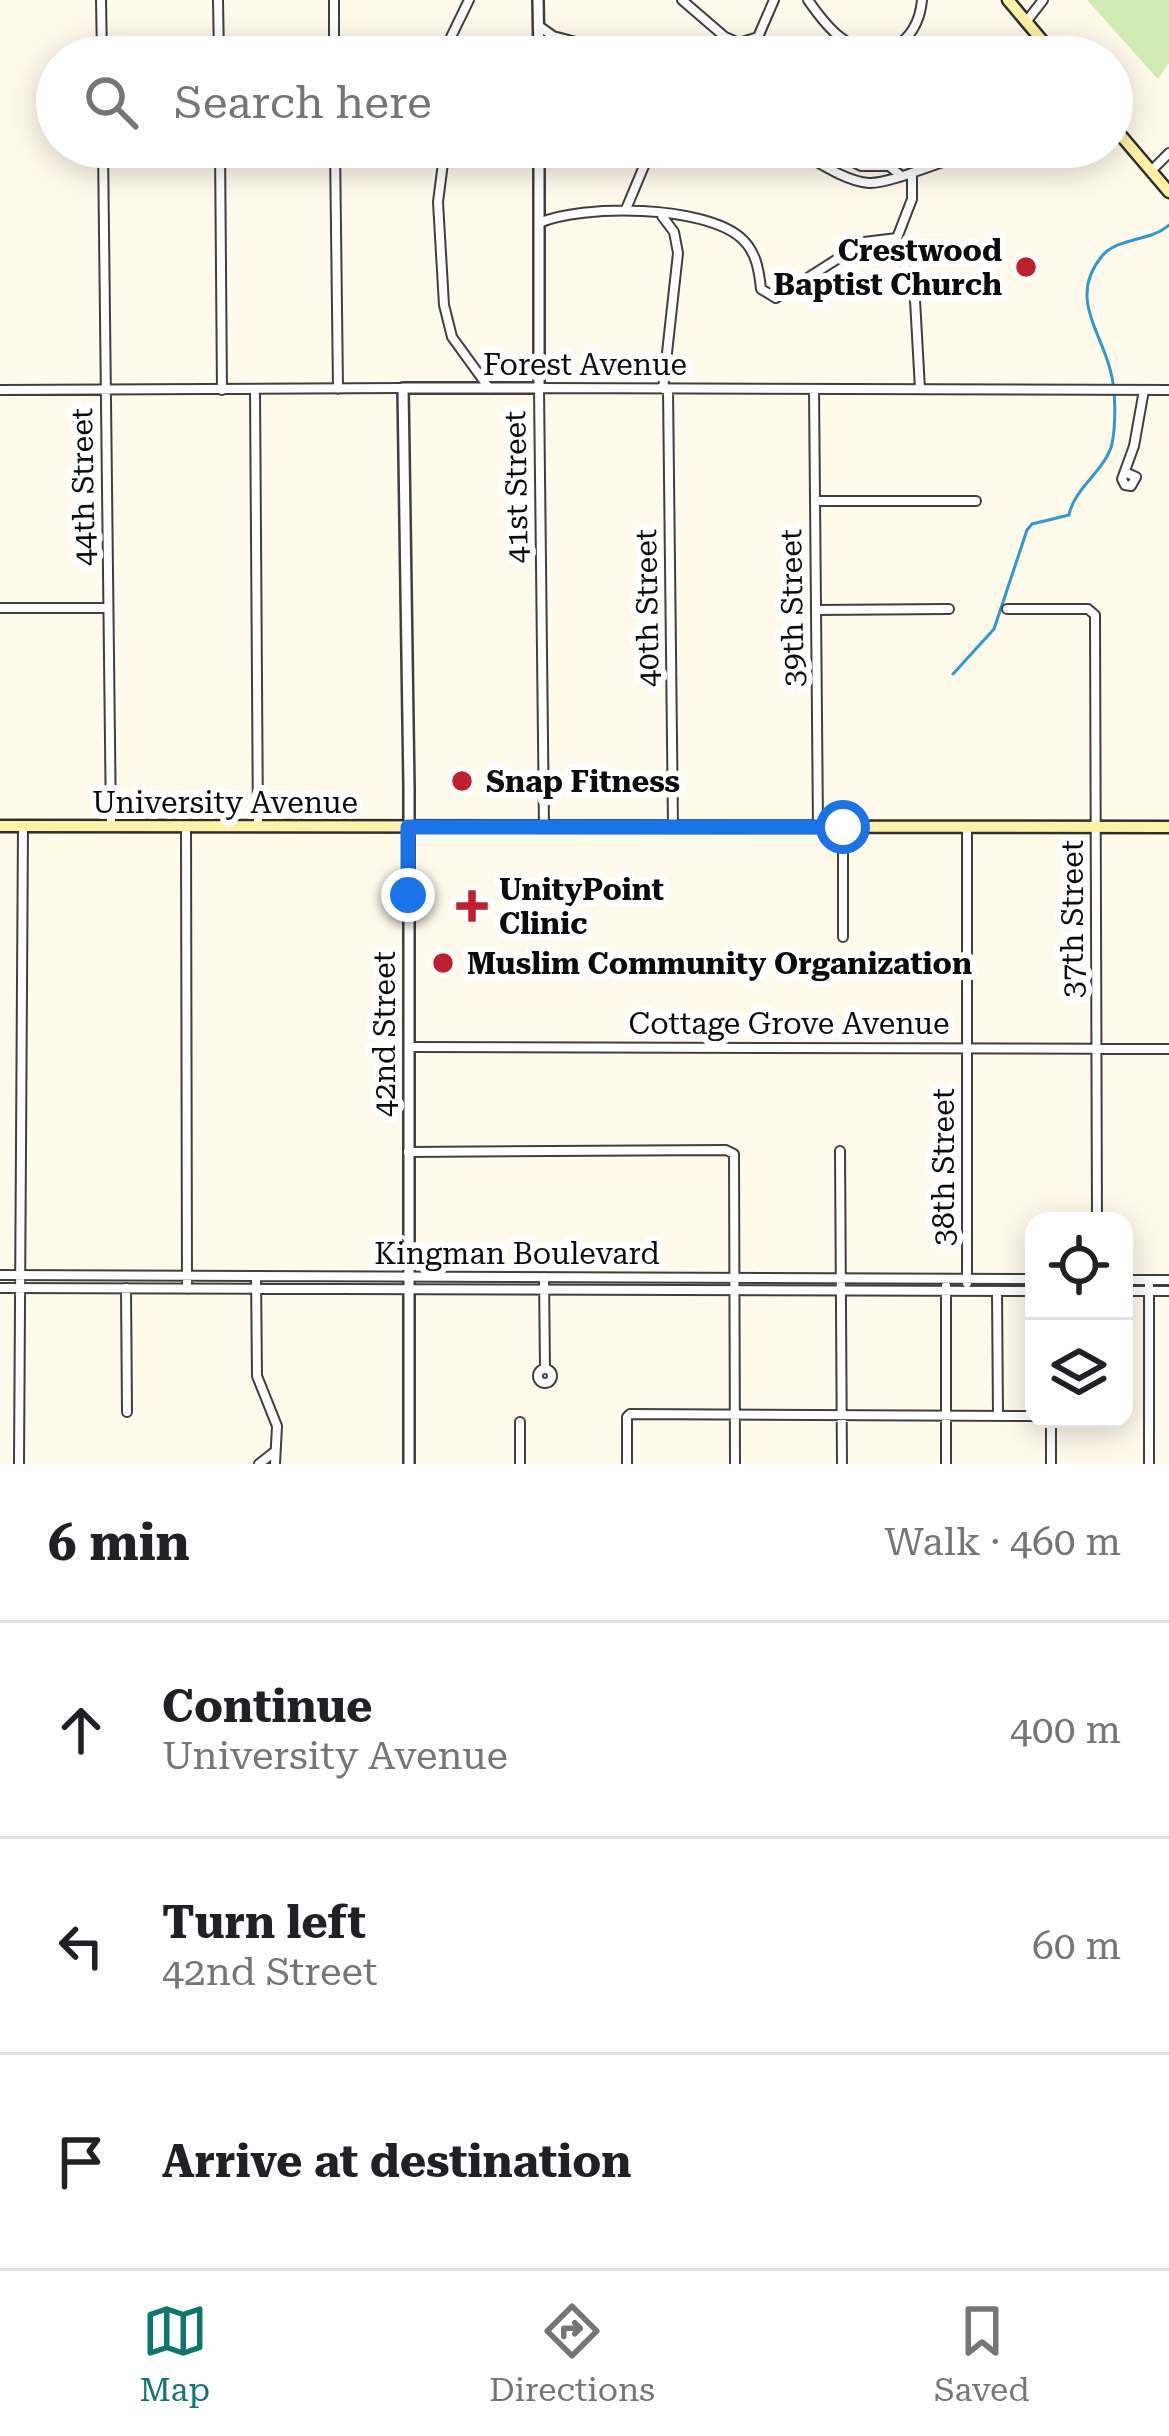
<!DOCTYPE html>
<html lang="en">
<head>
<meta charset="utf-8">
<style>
  body { margin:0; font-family:"Roboto Serif",serif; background:#f6f6f6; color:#202124 }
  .controls { position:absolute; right:36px; bottom:36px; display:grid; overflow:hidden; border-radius:24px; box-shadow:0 6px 30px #0003 }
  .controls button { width:108px; height:108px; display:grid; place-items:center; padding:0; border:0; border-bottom:3px solid #e0e0e0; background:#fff; color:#202124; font:60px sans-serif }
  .stop { position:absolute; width:36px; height:36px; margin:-27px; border:9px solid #1a73e8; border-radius:50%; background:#fff }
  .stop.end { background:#1a73e8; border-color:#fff; box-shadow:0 3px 12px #0008 }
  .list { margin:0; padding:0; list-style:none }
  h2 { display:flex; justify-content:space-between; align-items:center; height:156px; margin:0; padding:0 48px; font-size:51px }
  h2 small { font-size:39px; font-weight:400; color:#757577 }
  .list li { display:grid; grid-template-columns:78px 1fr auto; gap:36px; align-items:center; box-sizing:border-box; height:216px; padding:0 48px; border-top:3px solid #e0e0e0 }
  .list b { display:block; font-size:45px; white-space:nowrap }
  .list p { margin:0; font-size:39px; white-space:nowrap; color:#757577 }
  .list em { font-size:39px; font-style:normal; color:#757577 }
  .icon { flex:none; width:66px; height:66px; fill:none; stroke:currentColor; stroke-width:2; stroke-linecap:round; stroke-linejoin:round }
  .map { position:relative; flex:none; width:1169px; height:1464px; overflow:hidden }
  .search { position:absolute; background:#fff; box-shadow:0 6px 30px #0003; left:36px; right:36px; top:36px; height:132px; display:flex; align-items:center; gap:30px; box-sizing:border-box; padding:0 42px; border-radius:66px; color:#757577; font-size:45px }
  .sheet { height:804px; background:#fff }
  nav { display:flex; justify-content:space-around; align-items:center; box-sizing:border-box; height:168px; border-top:3px solid #e0e0e0; background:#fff; font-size:33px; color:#757577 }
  nav a { display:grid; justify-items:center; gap:6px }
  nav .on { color:#0f766e }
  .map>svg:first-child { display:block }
</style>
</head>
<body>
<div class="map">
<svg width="1169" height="1464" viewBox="0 0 1169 1464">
  <rect width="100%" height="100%" fill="#fffaea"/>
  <path fill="#d2eab3" d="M1087,0h82v63l-11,16z"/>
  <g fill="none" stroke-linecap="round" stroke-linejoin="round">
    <path stroke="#3199d2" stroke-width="3" d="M953,674l41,-45 33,-99 5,-6 37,-9c5,-27 36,-44 43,-71 4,-20 4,-55 -2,-75 -11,-41 -41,-73 -8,-113 16,-19 48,-14 67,-31"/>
    <g stroke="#3f3f3f" stroke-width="12">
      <path id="minor" d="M101,0l1,57
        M218,0l1,57
        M334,0v57
        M682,0l43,37 14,6 19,-6 16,-37
        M808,0c9,13 19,27 32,37 38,30 78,9 82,-37
        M1026,22l17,-22
        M539,26l14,10 81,21
        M449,57l2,-20 18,-37
        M103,147l8,679
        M220,147l2,243
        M335,147l3,242
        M445,147l-7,55 6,103 8,32 37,51
        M791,147c23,12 52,34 78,36 21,1 74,-23 99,-29
        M824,147l37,19h28l10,8
        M1151,171l18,-18
        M912,173v26l-15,39 18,62 5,89
        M626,209l26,-62
        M662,216l12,16 4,21 -15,136
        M539,223c43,-19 165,-18 202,15 15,13 18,32 20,51l15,9 88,-56 33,-4
        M668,389l5,438
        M814,389l4,438
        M0,390l403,-2
        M255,390l3,436
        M1127,473l9,4 -5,9 -6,-1 -3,-6 12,-33 10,-56
        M815,501h161
        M0,608h108
        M1007,609h81l7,6 2,606
        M816,610l133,-1
        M186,826l1,463
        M544,827l-5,-439 630,2
        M967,827v456
        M843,937v-110
        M409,1047l760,2
        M840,1151l2,313
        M408,1152l318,-2 8,4 1,310
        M0,1275l1034,4
        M256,1276l1,100 20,50 -2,38
        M544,1277l1,92
        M1124,1280h45
        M946,1286v178
        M0,1288l1034,3
        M126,1288l1,124
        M997,1291l1,124
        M1124,1291h45
        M538 1376a7 7 0 1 1 14 0a7 7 0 1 1-14 0Z
        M1051,1419v45
        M19,1464l4,-638
        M259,1464l14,-11
        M520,1464v-42
        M627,1464v-47l3,-3 404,2
        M1149,1464v-184"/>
    </g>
    <g stroke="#3f3f3f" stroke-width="14">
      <path id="tertiary" d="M538,0l1,57
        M409,1464v-676l-6,-400h136v-241"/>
    </g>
    <g stroke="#2e2e2e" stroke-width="15">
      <path id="secondary" d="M1008,0l48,57
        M1112,125l57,67
        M0,826l1169,1"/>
    </g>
    <use href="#minor" stroke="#fff" stroke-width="8"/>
    <use href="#tertiary" stroke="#fff" stroke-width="9"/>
    <use href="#secondary" stroke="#fff1a5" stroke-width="10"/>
  </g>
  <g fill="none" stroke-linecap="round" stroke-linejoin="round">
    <path stroke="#1a73e8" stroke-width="15" d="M408,895v-68h435"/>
  </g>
  <g fill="#c01f2e" stroke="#fff" stroke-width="4.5">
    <circle cx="1026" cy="267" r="12"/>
    <circle cx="462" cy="781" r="12"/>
    <path d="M466 888h12v12h12v12h-12v12h-12v-12h-12v-12h12z"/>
    <circle cx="443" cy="963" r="12"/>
  </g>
  <g text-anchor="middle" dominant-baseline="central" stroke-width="12" stroke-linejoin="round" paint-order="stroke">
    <g font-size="30" font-weight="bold" fill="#0c0c0c" stroke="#fff" text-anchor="start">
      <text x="1002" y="250" text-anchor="end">Crestwood<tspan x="1002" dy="34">Baptist Church</tspan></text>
      <text x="486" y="781">Snap Fitness</text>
      <text x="499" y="889">UnityPoint<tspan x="499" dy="34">Clinic</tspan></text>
      <text x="467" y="963">Muslim Community Organization</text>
    </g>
    <g font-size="30" fill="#0c0c0c" stroke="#fff">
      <text x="585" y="364">Forest Avenue</text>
      <text transform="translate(83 487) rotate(-91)">44th Street</text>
      <text transform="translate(516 487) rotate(-91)">41st Street</text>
      <text transform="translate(647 608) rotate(-91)">40th Street</text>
      <text transform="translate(792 608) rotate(-91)">39th Street</text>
      <text x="225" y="802">University Avenue</text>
      <text transform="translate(1072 919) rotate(-90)">37th Street</text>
      <text x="789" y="1023">Cottage Grove Avenue</text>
      <text transform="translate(384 1034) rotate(-90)">42nd Street</text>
      <text transform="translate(943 1167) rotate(-90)">38th Street</text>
      <text x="517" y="1253">Kingman Boulevard</text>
    </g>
  </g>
</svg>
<div class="controls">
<button><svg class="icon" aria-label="locate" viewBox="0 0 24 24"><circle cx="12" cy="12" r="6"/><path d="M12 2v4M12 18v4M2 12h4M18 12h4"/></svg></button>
<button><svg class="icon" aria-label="layers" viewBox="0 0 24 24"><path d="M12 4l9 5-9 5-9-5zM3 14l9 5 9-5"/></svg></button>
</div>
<div class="stop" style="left:843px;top:827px"></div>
<div class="stop end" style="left:408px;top:895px"></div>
<div class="search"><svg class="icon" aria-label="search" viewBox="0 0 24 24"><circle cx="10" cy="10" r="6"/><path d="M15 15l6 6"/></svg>Search here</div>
</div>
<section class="sheet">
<h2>6 min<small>Walk · 460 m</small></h2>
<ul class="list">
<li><svg class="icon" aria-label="ahead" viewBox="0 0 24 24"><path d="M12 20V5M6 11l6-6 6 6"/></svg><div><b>Continue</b><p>University Avenue</p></div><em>400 m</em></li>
<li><svg class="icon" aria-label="left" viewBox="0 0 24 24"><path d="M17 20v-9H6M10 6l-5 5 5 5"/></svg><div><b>Turn left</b><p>42nd Street</p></div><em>60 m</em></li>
<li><svg class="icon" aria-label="arrive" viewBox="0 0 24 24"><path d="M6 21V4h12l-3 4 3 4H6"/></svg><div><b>Arrive at destination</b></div></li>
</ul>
</section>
<nav>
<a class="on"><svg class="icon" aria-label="map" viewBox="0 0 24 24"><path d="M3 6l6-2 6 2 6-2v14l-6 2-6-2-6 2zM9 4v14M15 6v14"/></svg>Map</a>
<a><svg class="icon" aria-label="directions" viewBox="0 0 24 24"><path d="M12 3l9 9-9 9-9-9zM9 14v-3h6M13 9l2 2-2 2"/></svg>Directions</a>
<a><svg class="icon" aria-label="saved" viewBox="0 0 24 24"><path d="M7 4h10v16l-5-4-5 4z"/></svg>Saved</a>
</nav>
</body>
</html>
